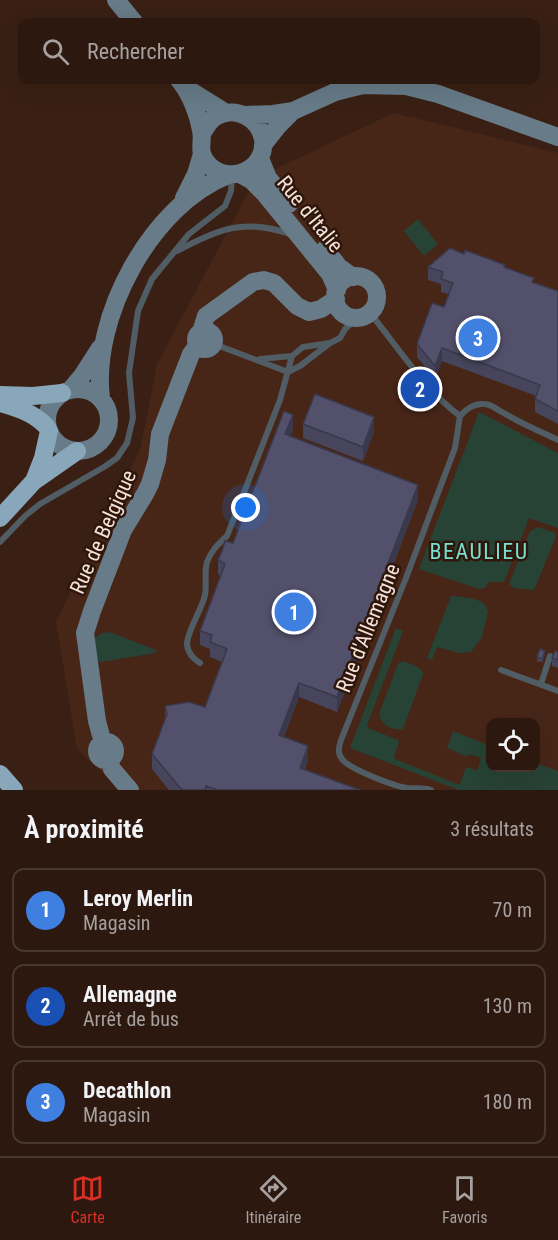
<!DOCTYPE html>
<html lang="fr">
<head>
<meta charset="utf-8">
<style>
  body { margin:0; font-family:"Roboto Condensed",sans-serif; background:#38251d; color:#f1f3f6 }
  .controls { position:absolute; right:18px; bottom:18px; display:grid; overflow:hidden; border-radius:12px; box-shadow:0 6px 24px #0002 }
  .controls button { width:54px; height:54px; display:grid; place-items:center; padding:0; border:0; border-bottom:2px solid #48372f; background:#2c180f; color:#f1f3f6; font:30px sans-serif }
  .you { position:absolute; left:246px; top:508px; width:21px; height:21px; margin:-15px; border:4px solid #fff; border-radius:50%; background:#1a73e8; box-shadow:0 0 0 9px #1a73e833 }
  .badge { display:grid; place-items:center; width:39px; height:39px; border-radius:50%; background:#d93025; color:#fff; font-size:20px; font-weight:700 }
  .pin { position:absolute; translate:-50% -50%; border:3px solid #fff; box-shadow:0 2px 6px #0006 }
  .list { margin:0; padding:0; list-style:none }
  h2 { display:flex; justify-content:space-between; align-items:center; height:78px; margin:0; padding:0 24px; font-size:26px }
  h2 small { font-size:20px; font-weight:400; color:#a6a09e }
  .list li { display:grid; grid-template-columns:39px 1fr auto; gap:18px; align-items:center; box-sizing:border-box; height:84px; margin:0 12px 12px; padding:0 12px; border:2px solid #48372f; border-radius:12px }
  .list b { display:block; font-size:22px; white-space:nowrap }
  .list p { margin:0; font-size:20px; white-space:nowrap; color:#a6a09e }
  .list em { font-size:20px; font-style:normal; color:#a6a09e }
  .icon { flex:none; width:33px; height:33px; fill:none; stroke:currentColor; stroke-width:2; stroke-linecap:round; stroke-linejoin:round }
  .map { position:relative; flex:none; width:558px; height:790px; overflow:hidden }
  .search { position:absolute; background:#2c180f; box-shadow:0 6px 24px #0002; left:18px; right:18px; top:18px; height:66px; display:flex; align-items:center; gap:15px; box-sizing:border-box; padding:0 21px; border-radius:12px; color:#a6a09e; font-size:22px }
  .sheet { height:366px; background:#2c180f }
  nav { display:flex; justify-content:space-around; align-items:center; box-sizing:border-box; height:84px; border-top:2px solid #48372f; background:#2c180f; font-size:16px; color:#a6a09e }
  nav a { display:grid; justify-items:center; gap:3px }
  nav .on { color:#d93025 }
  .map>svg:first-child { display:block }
</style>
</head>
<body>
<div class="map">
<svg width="558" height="790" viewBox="0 0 558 790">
  <rect width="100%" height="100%" fill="#3a2014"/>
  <path fill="#472618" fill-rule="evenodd" d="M394,113l164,40v637h-438l-43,-41 -21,-127 85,-175 16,-83 99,-186zM490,722h46v46h-46z"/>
  <path fill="#274335" d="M418,219l20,25 -14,12 -20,-25z
    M479,412l79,41v75l-29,-10 -25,64h-15l-4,6 -6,1 -60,-20z
    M538,527l17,6 1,3 -21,52 -2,2 -19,-2 -5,-4 21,-53z
    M451,596c8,0 25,2 32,7 3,2 4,6 5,9l-6,25 -11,15 -12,1 -21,-6 -2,2 -4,11 -5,-2z
    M396,628l7,3 -36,94 1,3 30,12 1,2 -5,15 1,2 62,25h3l6,-17 10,3 2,-1 3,-11 -12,-4 -1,3 -21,-9 6,-17 37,15v22h46v-5l22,8v19h-99l-109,-42z
    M110,632l46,18v3l-55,9 -6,-2 -1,-22 8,-5z
    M403,661c8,3 18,5 20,13l-20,55c-10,2 -23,-4 -24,-15l19,-50z"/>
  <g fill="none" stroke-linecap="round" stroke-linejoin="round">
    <path stroke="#515d65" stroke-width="6" d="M177,251c41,-22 67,-33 113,-17
      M370,313c27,33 56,78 90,103
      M214,344l74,28 12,-6 30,-23 10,-5 5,-9 12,-11
      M260,359l32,-3
      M460,416c6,-7 14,-13 24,-12 7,0 12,5 18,8 18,11 37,19 56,28
      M0,542l25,-26 15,-12 64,-37 13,-9 10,-15 6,-25 -4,-45 9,-62 14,-32 37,-45 36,-28 6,-15 1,-15
      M200,663c-7,-5 -12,-9 -13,-19 0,-12 15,-35 18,-49 2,-11 -1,-22 2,-33 4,-11 11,-18 20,-26l53,-136 12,-44 11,-9 27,-4
      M501,670l57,21
      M541,684l9,-28
      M431,790c-8,-3 -15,-1 -24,-2 -13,-2 -58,-19 -65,-29 -5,-7 -3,-12 -1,-19l65,-162 49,-130 5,-32"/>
    <path stroke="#677b88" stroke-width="18" d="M116,0l18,22
      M179,80c11,13 19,33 22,50 3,14 -5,22 8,35 21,21 58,4 54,-26 -4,-21 -27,-33 -46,-23 -8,4 -11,11 -15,18
      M186,88l40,25
      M246,115l27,-1 20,-3 42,-19 28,-7 43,1 32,8 120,43
      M263,145l15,-19 15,-15
      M260,158l8,20 21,26
      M240,174l11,6 14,14 65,80 7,16
      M184,198l12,-24 6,-20
      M325,249l14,18 14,10
      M335 297a21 21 0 1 1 42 0a21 21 0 1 1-42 0Z
      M196 340a9 9 0 1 1 18 0a9 9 0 1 1-18 0Z
      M201,332l5,-16 47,-34 11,-2 10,3 23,23 12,6 12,-3 15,-10
      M47 420a31 31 0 1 1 62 0a31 31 0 1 1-62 0Z
      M71,389l11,-13 18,-28
      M101,398c-10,-80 50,-193 127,-223
      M97 751a9 9 0 1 1 18 0a9 9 0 1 1-18 0Z
      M103,743l-6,-22 -12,-88 7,-22 31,-81 22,-36 5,-10 7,-24 3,-26 31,-80 7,-9
      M109,760l3,9 18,21"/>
    <path stroke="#88a7bb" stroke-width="18" d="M0,395l33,1 29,-3
      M0,403c18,5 34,10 47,24
      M34,481l9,-23 6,-27
      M0,518l34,-37 43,-30
      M0,774l14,16"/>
  </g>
  <path fill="#47455c" d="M464,254l41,13 29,15 24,9v133l-23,-12v-13l1,-3 -94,-35 -7,18 -18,-22v-13l27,-37 4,-13 -7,-2v-8l-13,-4v-13z
    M303,424l71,8 -11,29 -60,-23z
    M293,429l-3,7 128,64 -81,212 -38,-15 -15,40 24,23 -3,10 55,20h-191l-17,-21v-15l13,-34v-14l40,1 17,-45 -12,-5v-8l-10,-4v-14l20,-55 -2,-2v-14l15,-17z
    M558,652v16l-6,-2v-8z
    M545,655l-3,7 -5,-1v-4z"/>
  <path fill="#3a384b" d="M442,348v13l-7,18v-13z
    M293,415v14l-8,20v-15z
    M374,417v15l-11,29v-14z
    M418,485v15l-81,212v-15z
    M299,683v14l-20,52v-14z
    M308,746v14l-8,23v-15z"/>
  <path fill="#53506b" stroke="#3a384b" stroke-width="1.5" d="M450,248l14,6 1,-4 40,15 -1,2 30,11 -2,4 26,9v120l-23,-12 5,-14 -98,-37 -7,18 -18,-22 15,-41 12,4 9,-24 -12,-4 2,-7 -15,-5z
    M315,394l59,23 -11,30 -60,-23z
    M284,411l9,4 -8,19 133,51 -81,212 -38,-14 -20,52 29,11 -8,22 60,22h-143l-11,-4 -1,4h-21l-3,-1 -29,-35 15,-40 -2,-8 24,-4 16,5 22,-58 -17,-7 2,-7 -12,-4 25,-67 -7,-4 4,-9 3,-10 8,2z
    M540,649l5,2 -3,8 -5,-2z
    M555,651l3,1v8l-6,-2z"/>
  <g text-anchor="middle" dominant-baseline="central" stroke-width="5" stroke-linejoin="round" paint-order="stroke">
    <g font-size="21" fill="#f4e2da" stroke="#2f160b">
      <text transform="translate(310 214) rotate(51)">Rue d'Italie</text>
      <text transform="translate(103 532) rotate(-66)">Rue de Belgique</text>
      <text transform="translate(368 628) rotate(-68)">Rue d'Allemagne</text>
    </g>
    <g font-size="22" letter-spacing="1.5" fill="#77dfd0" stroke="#2f160b">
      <text x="479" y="551">BEAULIEU</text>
    </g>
  </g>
</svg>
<div class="controls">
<button><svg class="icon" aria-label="locate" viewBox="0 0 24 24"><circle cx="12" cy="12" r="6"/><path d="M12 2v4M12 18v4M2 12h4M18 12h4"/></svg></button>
</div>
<div class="you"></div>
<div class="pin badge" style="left:294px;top:612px;background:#3f7fe0">1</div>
<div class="pin badge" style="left:420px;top:389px;background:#1a4fb4">2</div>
<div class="pin badge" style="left:478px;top:338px;background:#3f7fe0">3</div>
<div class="search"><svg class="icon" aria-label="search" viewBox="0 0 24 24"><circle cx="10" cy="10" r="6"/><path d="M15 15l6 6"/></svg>Rechercher</div>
</div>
<section class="sheet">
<h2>À proximité<small>3 résultats</small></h2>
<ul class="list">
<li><span class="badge" style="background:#3f7fe0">1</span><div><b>Leroy Merlin</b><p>Magasin</p></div><em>70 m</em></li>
<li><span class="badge" style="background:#1a4fb4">2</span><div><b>Allemagne</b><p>Arrêt de bus</p></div><em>130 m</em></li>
<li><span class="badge" style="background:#3f7fe0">3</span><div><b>Decathlon</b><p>Magasin</p></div><em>180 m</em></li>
</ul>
</section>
<nav>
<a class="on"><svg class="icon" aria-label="map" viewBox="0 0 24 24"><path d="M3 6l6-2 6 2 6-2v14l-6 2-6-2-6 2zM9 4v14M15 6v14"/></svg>Carte</a>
<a><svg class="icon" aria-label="directions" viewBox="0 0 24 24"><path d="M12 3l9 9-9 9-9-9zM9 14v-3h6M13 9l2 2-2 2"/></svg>Itinéraire</a>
<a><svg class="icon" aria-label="saved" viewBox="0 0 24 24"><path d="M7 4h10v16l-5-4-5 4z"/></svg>Favoris</a>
</nav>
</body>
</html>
